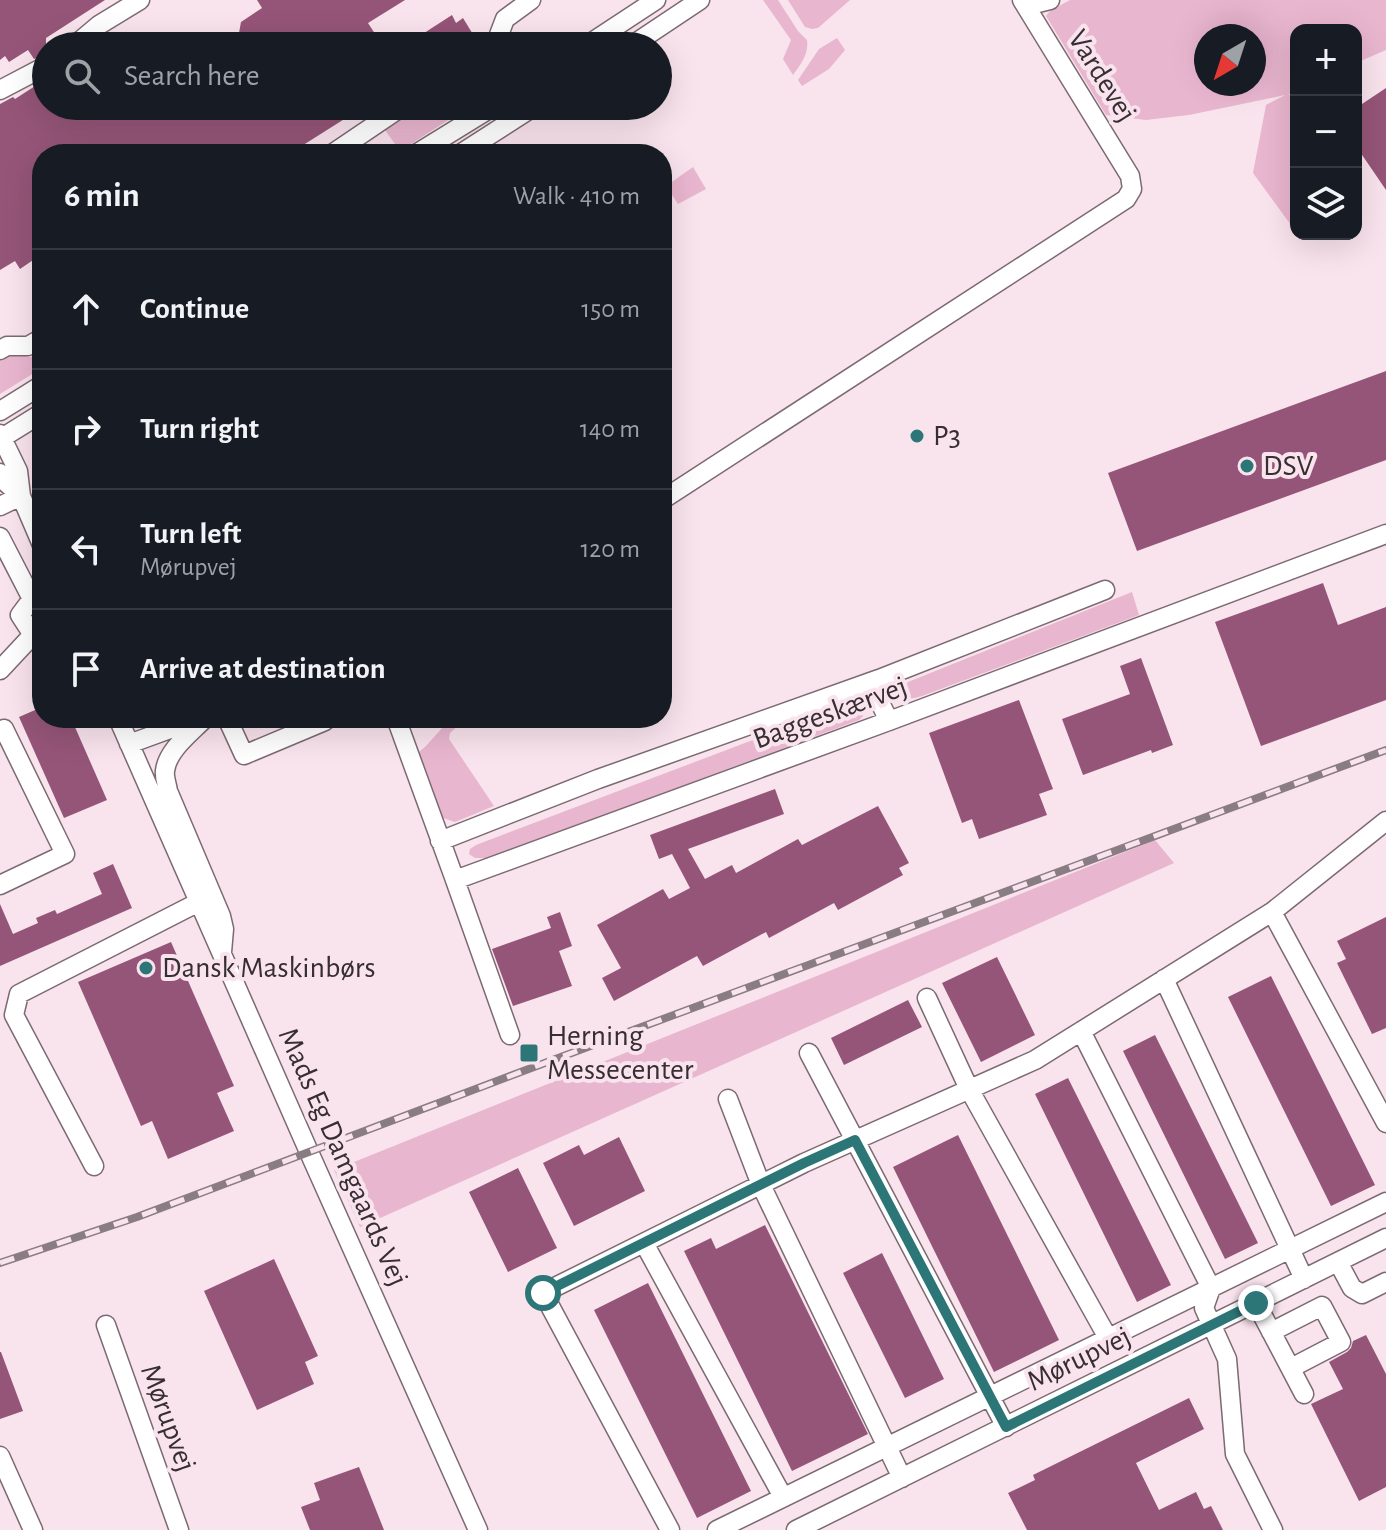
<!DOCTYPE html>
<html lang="en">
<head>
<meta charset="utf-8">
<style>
  body { margin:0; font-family:"Alegreya Sans",sans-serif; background:#20242c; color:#f1f3f6 }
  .controls { position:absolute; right:24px; top:24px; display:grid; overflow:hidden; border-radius:16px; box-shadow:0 8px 32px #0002 }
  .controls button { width:72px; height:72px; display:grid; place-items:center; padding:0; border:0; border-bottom:2px solid #363941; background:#171b24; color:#f1f3f6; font:40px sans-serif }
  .compass { position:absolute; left:1194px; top:24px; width:72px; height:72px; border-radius:50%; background:#171b24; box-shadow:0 8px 32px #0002; rotate:219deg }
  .stop { position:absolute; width:24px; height:24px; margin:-18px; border:6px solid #2c7677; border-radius:50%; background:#fff }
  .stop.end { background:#2c7677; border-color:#fff; box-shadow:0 2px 8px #0008 }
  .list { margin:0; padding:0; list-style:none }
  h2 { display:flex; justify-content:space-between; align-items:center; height:104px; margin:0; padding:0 32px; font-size:34px }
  h2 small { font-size:26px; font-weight:400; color:#9ea1a6 }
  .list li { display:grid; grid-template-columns:52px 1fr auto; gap:24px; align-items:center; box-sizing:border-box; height:120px; padding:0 32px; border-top:2px solid #363941 }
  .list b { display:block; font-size:30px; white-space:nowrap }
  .list p { margin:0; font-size:26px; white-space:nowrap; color:#9ea1a6 }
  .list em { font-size:26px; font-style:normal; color:#9ea1a6 }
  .icon { flex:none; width:44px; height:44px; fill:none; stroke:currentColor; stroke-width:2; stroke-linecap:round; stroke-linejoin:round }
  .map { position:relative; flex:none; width:1386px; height:1530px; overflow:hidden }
  .search { position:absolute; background:#171b24; box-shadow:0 8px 32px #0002; left:32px; top:32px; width:640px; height:88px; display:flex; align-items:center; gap:20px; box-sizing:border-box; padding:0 28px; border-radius:44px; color:#9ea1a6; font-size:30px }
  .panel { position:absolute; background:#171b24; box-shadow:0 8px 32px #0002; left:32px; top:144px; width:640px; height:584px; border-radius:32px }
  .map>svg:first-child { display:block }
</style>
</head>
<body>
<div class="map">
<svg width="1386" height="1530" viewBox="0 0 1386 1530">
  <rect width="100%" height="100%" fill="#f9e3ed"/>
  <path fill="#e9b6cf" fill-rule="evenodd" d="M763,0h15l20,31 9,9c2,14 -6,24 -14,35l-10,-16 8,-19z
    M788,0h62l-32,28 -6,1 -7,-2z
    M1070,0h316v50l-30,13v-33h-60v60l-7,4 7,9v129l-43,-59 13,-68 19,-10 -96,20 -43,5 -40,-5 -60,-99 4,-5zM1206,36h48v48h-48z
    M837,38l8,12 -16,19 -27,17 -4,-6 21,-31z
    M422,106h48l-70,45 -15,-21z
    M693,167l13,22 -28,15 -12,-18z
    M42,351v17l-42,26v-35l11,-5 20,3z
    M1132,592l7,23 -217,81c-9,3 -16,4 -21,-5l7,-9z
    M853,702l5,1 6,6 -1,7 -4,4 -371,138h-13l-6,-4 1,-5 6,-4z
    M451,718h5l4,6 -10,9 -1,6 45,67 -39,16 -12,-4 -24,-66 7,-6z
    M1155,840l19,23 -814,364 -26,-57z"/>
  <path fill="#955578" d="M0,0h105l-59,38v21l-6,-2 -6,2 -6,-9 -19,12 -4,-6 -5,4z
    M257,0h148l-37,23 15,23h-165l21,-13 2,-11 21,-14z
    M452,15l4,8 7,-5 11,18 -15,10h-55z
    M46,79v27h319l-76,48h-247v100l-22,15 -5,-8 -15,9v-166l13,-7 2,2z
    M1386,88v102l-30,-44v-38z
    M1386,371v89l-249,91 -29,-78z
    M1323,583l15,42 48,-18v93l-125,46 -46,-124z
    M1141,658l32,87 -21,8 -1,-3 -68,25 -21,-56 68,-25 -10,-28z
    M1019,700l34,89 -14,5 8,21 -68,24 -7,-20 -10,4 -33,-90z
    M42,707v11h29l36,82 -43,18 -45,-101z
    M775,789l9,25 -96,35 17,30 27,-14 4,8 62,-34 4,6 76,-39 31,57 -10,5 4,7 -65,35 -4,-7 -65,35 -3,-6 -63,34 -6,-10 -83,45 -12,-23 19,-10 -24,-43 66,-36 6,10 21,-11 -18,-34 -13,5 -9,-24z
    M113,864l19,44 -132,58v-62l13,30 25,-11 -2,-5 19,-8 2,4 45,-20 -9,-21z
    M560,912l12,34 -13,5 13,35 -59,20 -21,-57 59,-21 -4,-11z
    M1386,917v111l-14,6 -35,-71 9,-4 -9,-18z
    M171,942l63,144 -17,7 17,38 -66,28 -16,-38 -11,5 -63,-144z
    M997,957l38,78 -54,27 -39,-79z
    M1271,976l104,209 -44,21 -103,-209z
    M908,1000l14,27 -78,38 -13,-27z
    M1155,1035l103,208 -33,16 -102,-208z
    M1068,1078l103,207 -34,17 -102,-208z
    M958,1135l101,205 -65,32 -101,-205z
    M619,1137l26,54 -71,35 -31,-63 36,-18 5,10z
    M518,1168l39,80 -49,24 -39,-80z
    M765,1225l103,209 -76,37 -108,-220 27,-13 5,11z
    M882,1253l62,126 -39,19 -62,-125z
    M274,1259l44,97 -13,6 9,22 -57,26 -53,-119z
    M648,1283l103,208 -54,27 -103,-208z
    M1366,1335l20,39v113l-27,14 -48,-97 32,-15 -14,-27 18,-10 4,-4 2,-7z
    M0,1352h1l22,59 -23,8z
    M1189,1398l15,31 -68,34 23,47 37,-18 8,17 7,-3 12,24h-196l-19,-37 27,-13 -2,-5z
    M359,1467l25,63h-74l-9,-23 19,-7 -6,-17z"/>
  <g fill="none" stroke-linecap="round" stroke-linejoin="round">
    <g stroke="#7c6a73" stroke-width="21">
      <path id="minor" d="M1026,6l24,-6
        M74,46l25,-21 41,-25
        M490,46l7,-6 8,-21 26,-19
        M586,46l70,-46
        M631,46l69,-46
        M0,90l40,-21
        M332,154l71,-48
        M416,154l78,-48
        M460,154l75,-48
        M0,350l7,-4h21l14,-8
        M0,411l42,-26
        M0,434l18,37 3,25 21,49
        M0,439l42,-26
        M0,473l3,7 18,16
        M662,500l464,-301 6,-10 -2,-13 -108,-176
        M0,506l21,-10
        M0,537l32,62 -12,16 13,20
        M0,670l42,-45
        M870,682l19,39
        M118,718l191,434 169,378
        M205,718c-13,14 -38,32 -40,53 -1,6 2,13 3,20l53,125 3,13 -2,23
        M227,718l17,37 81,-34
        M396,718l59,162 434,-159 497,-187
        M0,732l4,-3 61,125 -65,31
        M129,744l71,-26
        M440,841l158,-62 281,-100 226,-89
        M455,880l55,155
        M1272,912l114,211
        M1164,979l140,300
        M927,998l42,91 139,249
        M1081,1031l130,257 -7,20 23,51 8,95 38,76
        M809,1053l197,374
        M728,1099l33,86 141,293
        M94,1166l-80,-151 5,-21 180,-92
        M644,1243l139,254
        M1338,1262l14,26 10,6 24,-12
        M1256,1303l48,91
        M106,1325l73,205
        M1271,1332l51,-26 19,36 -50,26
        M0,1456l33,74
        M670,1530l-127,-237 261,-130 231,-103 237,-148 114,-91
        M717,1530l669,-328
        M796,1530l590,-292"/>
    </g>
    <use href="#minor" stroke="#fff" stroke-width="18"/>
    <g stroke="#8a7c83" stroke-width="8">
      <path id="rail" d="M0,1263l137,-46 397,-150 852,-317"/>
    </g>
    <use href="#rail" stroke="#f9e3ed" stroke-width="5" stroke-dasharray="15" stroke-linecap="butt"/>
  </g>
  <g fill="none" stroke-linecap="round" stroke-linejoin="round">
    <path stroke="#2c7677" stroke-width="10" d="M543,1293l261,-130 51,-23 151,287 250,-124"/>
  </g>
  <g fill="#2c7677" stroke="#f9e3ed" stroke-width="3">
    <circle cx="917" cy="436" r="8"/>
    <circle cx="1247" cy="466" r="8"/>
    <circle cx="146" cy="968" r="8"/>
    <rect x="519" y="1043" width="20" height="20" rx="4"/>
  </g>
  <g text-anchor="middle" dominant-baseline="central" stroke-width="8" stroke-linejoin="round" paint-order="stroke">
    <g font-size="30" fill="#362e32" stroke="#f9e3ed">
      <text transform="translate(1102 76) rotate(58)">Vardevej</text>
      <text transform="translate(830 713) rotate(-20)">Baggeskærvej</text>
      <text transform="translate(343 1157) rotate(66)">Mads Eg Damgaards Vej</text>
      <text transform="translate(1079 1359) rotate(-26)">Mørupvej</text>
      <text transform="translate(168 1418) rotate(70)">Mørupvej</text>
    </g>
    <g font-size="30" fill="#362e32" stroke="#f9e3ed" text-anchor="start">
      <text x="933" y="436">P3</text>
      <text x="1263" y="466">DSV</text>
      <text x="162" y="968">Dansk Maskinbørs</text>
      <text x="547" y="1036">Herning<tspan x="547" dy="34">Messecenter</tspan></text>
    </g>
  </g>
</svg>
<div class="controls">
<button>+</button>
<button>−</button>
<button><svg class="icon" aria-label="layers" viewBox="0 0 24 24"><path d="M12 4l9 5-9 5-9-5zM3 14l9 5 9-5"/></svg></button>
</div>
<svg class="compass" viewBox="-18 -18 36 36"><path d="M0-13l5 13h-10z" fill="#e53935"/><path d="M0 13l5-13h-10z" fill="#9ea1a6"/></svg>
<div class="stop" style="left:543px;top:1293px"></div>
<div class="stop end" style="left:1256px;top:1303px"></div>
<div class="search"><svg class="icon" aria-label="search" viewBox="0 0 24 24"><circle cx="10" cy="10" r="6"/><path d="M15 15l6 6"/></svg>Search here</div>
<section class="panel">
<h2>6 min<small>Walk · 410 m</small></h2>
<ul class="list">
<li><svg class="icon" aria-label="ahead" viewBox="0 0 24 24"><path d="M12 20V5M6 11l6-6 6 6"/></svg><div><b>Continue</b></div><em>150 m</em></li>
<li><svg class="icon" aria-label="right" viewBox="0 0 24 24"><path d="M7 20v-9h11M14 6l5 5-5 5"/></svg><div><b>Turn right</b></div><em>140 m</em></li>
<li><svg class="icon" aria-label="left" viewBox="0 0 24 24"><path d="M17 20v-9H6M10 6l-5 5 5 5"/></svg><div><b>Turn left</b><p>Mørupvej</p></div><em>120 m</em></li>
<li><svg class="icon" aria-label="arrive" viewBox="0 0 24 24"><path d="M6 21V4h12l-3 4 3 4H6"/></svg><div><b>Arrive at destination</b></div></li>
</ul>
</section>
</div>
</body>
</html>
